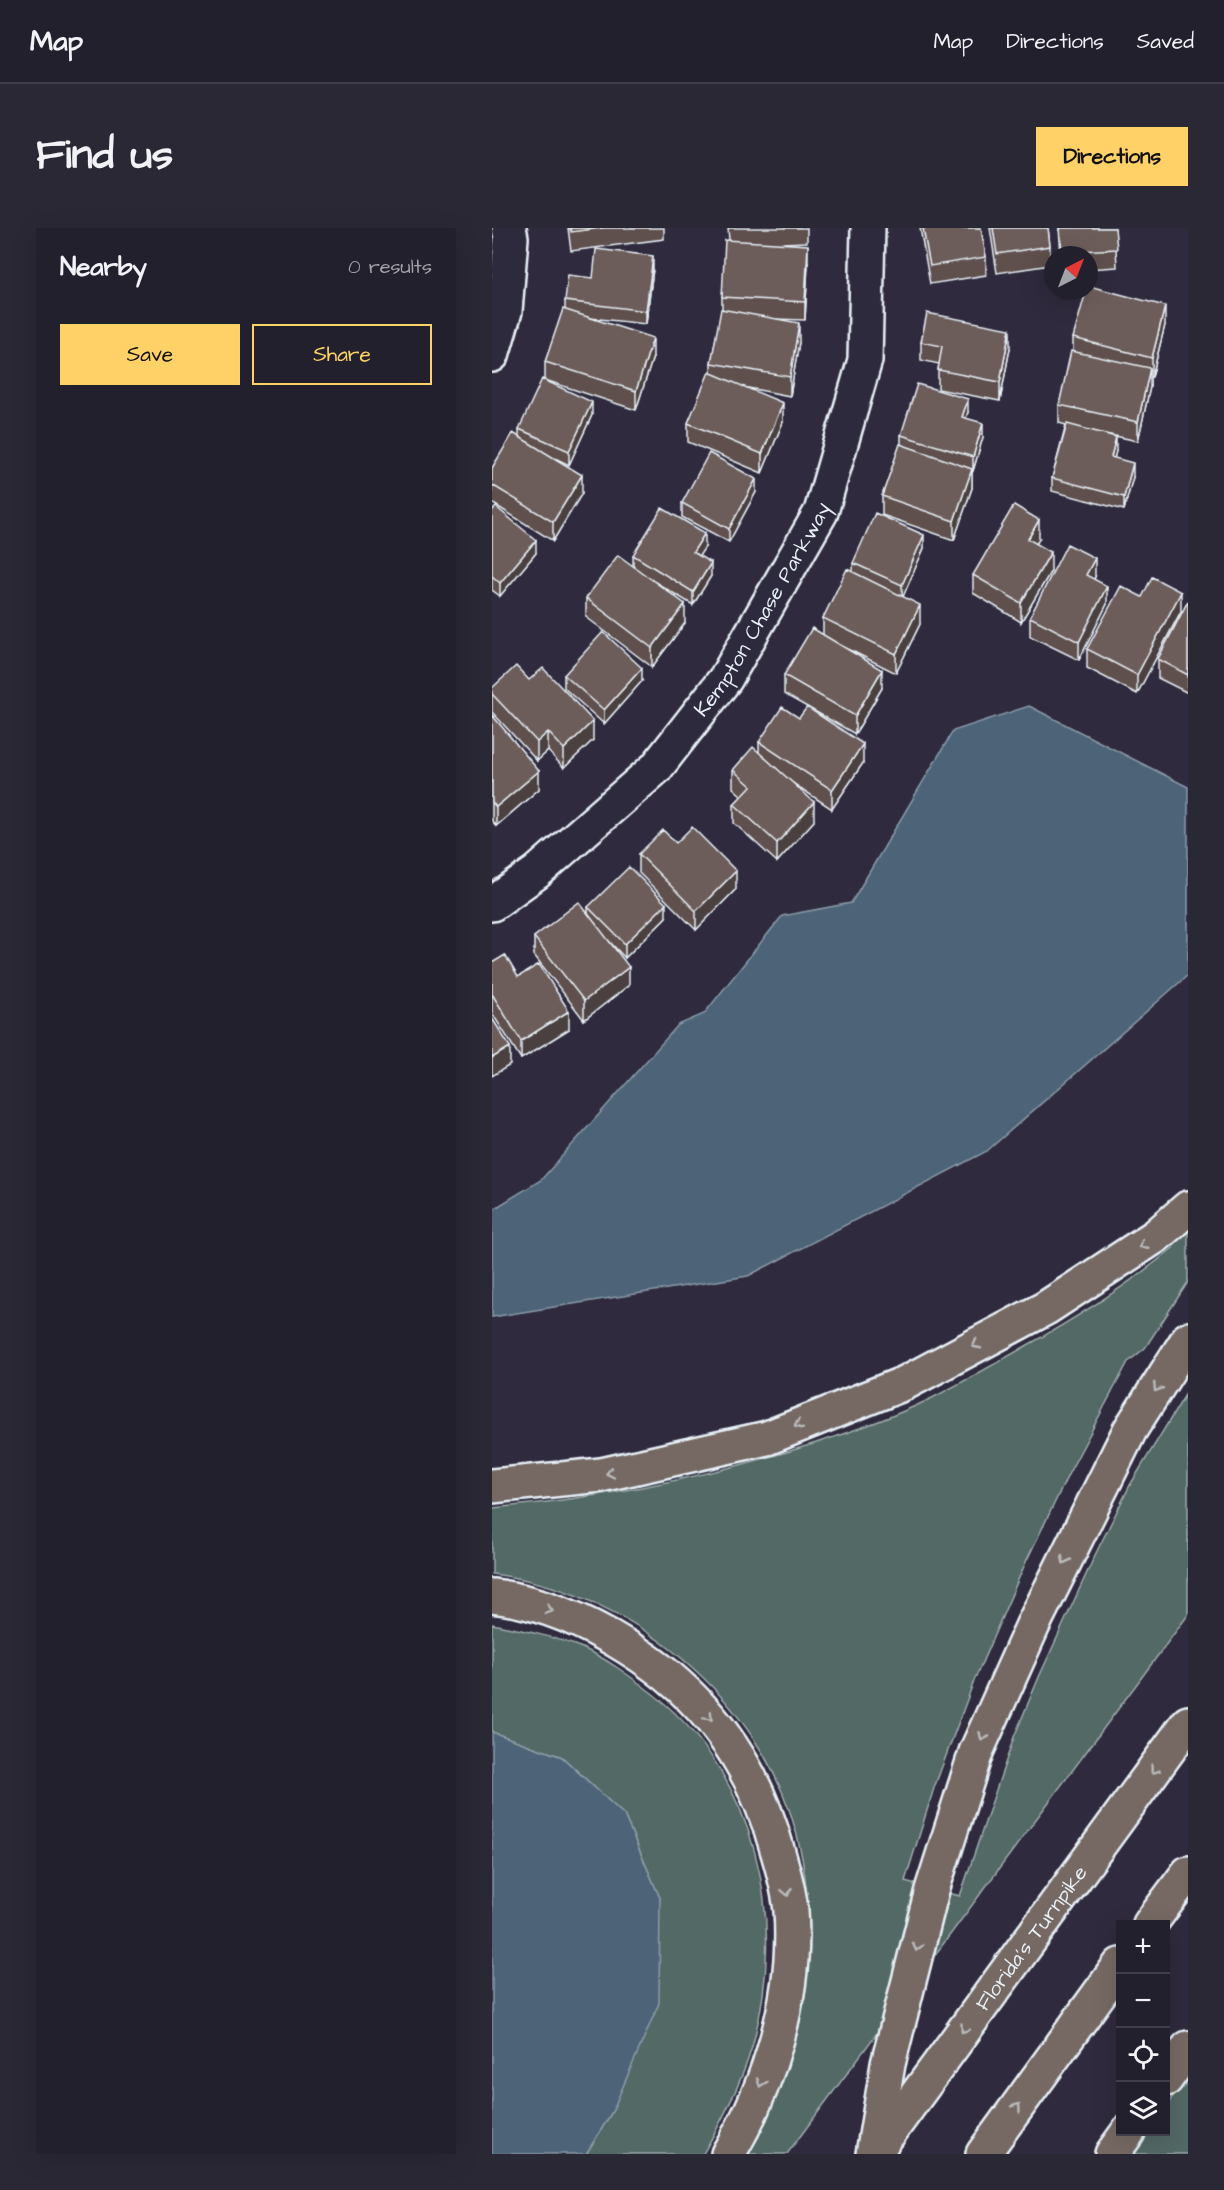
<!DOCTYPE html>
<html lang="en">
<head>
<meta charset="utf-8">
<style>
  body { margin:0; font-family:"Architects Daughter",sans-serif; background:#2b2836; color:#f1f3f6 }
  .controls { position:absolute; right:18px; bottom:18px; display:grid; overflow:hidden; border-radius:0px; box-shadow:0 6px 24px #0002 }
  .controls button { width:54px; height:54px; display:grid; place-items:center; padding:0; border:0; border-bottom:2px solid #403e4a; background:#23202e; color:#f1f3f6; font:30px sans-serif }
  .compass { position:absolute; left:552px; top:18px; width:54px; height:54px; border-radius:50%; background:#23202e; box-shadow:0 6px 24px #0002; rotate:42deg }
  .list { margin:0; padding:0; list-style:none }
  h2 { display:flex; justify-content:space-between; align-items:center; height:78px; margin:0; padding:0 24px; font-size:26px }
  h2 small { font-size:20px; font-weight:400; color:#a3a3aa }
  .actions { display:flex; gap:12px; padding:18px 24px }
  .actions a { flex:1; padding:14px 0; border:2px solid #ffd166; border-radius:0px; text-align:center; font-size:21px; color:#ffd166 }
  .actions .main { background:#ffd166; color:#111 }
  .icon { flex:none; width:33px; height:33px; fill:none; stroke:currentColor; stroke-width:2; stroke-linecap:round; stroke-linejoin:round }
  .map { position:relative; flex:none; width:696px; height:1926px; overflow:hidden; border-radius:0px }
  header { display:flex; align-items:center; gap:36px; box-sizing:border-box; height:84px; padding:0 30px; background:#23202e; border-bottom:2px solid #403e4a }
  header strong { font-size:28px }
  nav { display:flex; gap:33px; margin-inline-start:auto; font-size:21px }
  .intro { display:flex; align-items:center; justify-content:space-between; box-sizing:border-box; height:144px; padding:0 36px }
  h1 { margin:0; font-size:42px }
  .button { padding:15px 27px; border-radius:0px; background:#ffd166; color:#111; font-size:21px; font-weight:700 }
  main { display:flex; gap:36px; padding:0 36px }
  aside { flex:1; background:#23202e; border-radius:0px; box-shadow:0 6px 24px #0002 }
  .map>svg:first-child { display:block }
</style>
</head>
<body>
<header>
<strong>Map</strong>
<nav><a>Map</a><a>Directions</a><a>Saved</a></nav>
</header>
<div class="intro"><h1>Find us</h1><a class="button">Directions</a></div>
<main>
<aside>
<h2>Nearby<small>0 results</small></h2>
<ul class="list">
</ul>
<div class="actions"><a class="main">Save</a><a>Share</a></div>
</aside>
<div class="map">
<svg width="696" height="1926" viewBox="0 0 696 1926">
  <rect width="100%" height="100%" fill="#2f2a3d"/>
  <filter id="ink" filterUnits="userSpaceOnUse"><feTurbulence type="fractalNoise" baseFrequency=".0167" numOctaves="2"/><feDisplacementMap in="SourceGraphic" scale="12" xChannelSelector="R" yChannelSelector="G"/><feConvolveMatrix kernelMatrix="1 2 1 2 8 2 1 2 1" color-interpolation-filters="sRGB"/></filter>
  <g filter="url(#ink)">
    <path fill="#536965" stroke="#9eadae" stroke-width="1.5" d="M696,1000v54l-43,66 -17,14 -59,111 -44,91 -51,117 -40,107 -29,93 55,15 54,-159 25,-60 57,-124 34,-68 58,-95v225l-401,539h-43c20,-42 45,-84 53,-130 11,-54 15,-111 5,-166 -26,-147 -164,-267 -310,-284v-66c112,-10 217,-31 324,-65 37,-12 75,-25 110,-42 34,-17 67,-36 100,-55 52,-29 101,-60 147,-98l1,-8z
      M0,1396c29,6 60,12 88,23 26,11 50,29 72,46 106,83 136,228 100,354 -11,37 -30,73 -49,107h-117l26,-42 48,-214 -36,-83 -62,-58 -70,-25z
      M696,1847v79h-57l16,-22h19v-26z"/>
    <path fill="#4d6477" stroke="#8b9cab" stroke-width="1.5" d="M537,478l159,81v188l-201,176 -239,125 -256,41v-107l49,-30 137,-155 26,-11 78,-98 69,-13 102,-172z
      M0,1504l70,25 62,58 36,83 -1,105 -47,109 -26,42h-94z"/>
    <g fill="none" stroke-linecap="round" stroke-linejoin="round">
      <g stroke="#e8f1f8" stroke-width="38">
        <g id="minor">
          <path d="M0,127l13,-44 6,-73 -2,-10"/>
          <path id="s1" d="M0,676l45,-32 119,-104 70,-90 95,-166 44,-152 3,-132"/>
        </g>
      </g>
      <g stroke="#e8f1f8" stroke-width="38">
        <g id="highway">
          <path d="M0,1258l109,-11 166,-37 138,-55 141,-75 110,-72 32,-28"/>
          <path d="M0,1368c47,5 95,26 135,51 78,48 126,115 150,202 6,20 12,42 14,62 6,82 -21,174 -63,243"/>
          <path d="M658,1696l38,-51"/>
          <path d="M674,1851l22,-31"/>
          <path id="s2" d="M386,1920l310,-425"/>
          <path d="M381,1926l15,-90 44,-174 44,-138 57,-127 97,-195 58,-91"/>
          <path d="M491,1926l137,-189"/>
          <path d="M620,1926l16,-22"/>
        </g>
      </g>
      <use href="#minor" stroke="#2f2a3d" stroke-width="33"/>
      <use href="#highway" stroke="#766964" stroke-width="33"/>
    </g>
    <path fill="#5e504d" stroke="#e8f1f8" stroke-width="1.5" d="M76,0h96v11l-93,12z
      M236,0h79v14l-22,1 23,20 -3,57 -30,-1 24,23 -9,54 -42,-8 35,34 -21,51 -74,-31v-19l23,-50v-10l11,-54v-12l7,-57z
      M428,0h61l5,29v18l-56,9z
      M498,0h58l2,18v19l-53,8z
      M567,0h56l2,39 -28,2v-14h-28z
      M161,41l-7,55 -56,-6 63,39 -17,53 -91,-30v-18l20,-53v-8l28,-23z
      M673,97l-13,52h-2v10l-12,54 -51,-11 29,21 -2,7 19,19 -9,33 -72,-19v-13l14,-53 -7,-2v-18l14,-54v-13z
      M429,114l89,6 -10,53 -62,-12v-19l1,-6 -18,-4z
      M476,184l-2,6 17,19 -10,34 -1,-1v18l-18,52 -72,-25v-19l19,-52v-9z
      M100,187l-23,50 -14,-7 27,35 -29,48 -61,-38v-35l27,-31v-8z
      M264,264l-27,50 -47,-25v-14z
      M0,283l44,42 -36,43 -8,-6z
      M547,311l-3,5 15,27 -30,51 -48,-29v-18z
      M213,319l-6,8 12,21 -18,29 -38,-23 30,41 -33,44 -66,-50v-19l47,-32v-11z
      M432,320l-21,48 17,28 -24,49 -56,-28 42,43 -27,46 -71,-40v-19l39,-40v-17l30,-46v-9z
      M603,349l-1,2 13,25 -28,56 -49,-24v-19z
      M650,369l39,14 -44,83 -50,-26v-19z
      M696,373v92l-30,-15v-19z
      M72,447l78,6 -38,43 -40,-36z
      M37,452l64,60 -29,28 -16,-17 -11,10 -45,-49v-24z
      M0,487l47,74 -43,37 -4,-5z
      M267,514l104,21 -31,46 -41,-27 23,39 -37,41 -43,-39v-19l8,-8 -9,-8v-18l26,-17z
      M184,615l60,46 -40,41 -57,-57v-19z
      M96,679l78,10 -41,41 -17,-18 21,45 -45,35 -50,-65v-18l54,-23z
      M0,735l26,14 51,52 -48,30 -29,-46z"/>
    <path fill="#4c413f" stroke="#e8f1f8" stroke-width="1.5" d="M316,17v18l-3,57v-18z
      M161,28v13l-7,55v-13z
      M673,78v19l-13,52v-19z
      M307,95v19l-9,54v-19z
      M518,101v19l-10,53v-19z
      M161,110v19l-17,53v-19z
      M658,140v19l-12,54v-19z
      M476,171v13l-6,18v-13z
      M100,174v13l-23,50v-14z
      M291,175v19l-21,51v-19z
      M491,195v14l-10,34v-14z
      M624,209v14l-5,20v-14z
      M641,235v14l-9,33v-13z
      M480,241v19l-18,52v-19z
      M90,247v18l-29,48v-19z
      M264,251v13l-27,50v-13z
      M547,292v19l-11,19v-19z
      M213,305v14l-12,18v-13z
      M432,307v13l-22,51v-14z
      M44,312v13l-36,43v-13z
      M559,324v19l-30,51v-19z
      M603,330v19l-9,17v-19z
      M219,335v13l-18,29v-13z
      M615,358v18l-28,56v-18z
      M689,364v19l-44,83v-19z
      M193,376v19l-33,44v-19z
      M428,377v19l-24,49v-19z
      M150,440v13l-38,43v-14z
      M390,442v18l-27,46v-18z
      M101,493v19l-29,28v-19z
      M56,504v19l-11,10v-19z
      M371,516v19l-31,46v-19z
      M47,543v18l-43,37v-19z
      M322,574v19l-37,41v-19z
      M244,643v18l-40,41v-19z
      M174,676v13l-41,41v-14z
      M137,739v18l-45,35v-19z
      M77,783v18l-48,30v-18z
      M18,819v18l-18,11v-18z"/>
    <path fill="#6d5d5a" stroke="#e8f1f8" stroke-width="1.5" d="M78,0h33l-32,4z
      M431,0h58l5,29 -56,9z
      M501,0h55l2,18 -53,8z
      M568,0h55l2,21 -55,3z
      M233,12l83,5 -3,57 -83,-5z
      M104,21l57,7 -7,55 -81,-10 3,-26 25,3z
      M597,58l76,20 -13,52 -79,-20 13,-47h3z
      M71,81l90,29 -17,53 -91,-29z
      M229,81l78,14 -9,54 -79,-14z
      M435,85l83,16 -10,53 -62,-12 4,-24 -21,-4z
      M579,123l79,17 -12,54 -79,-17z
      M217,144l74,31 -21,51 -74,-31z
      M50,151l50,23 -23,49 -50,-22z
      M425,156l51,15 -6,18 21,6 -10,34 -72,-22z
      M575,196l49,13 -5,20 22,6 -9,34 -72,-19z
      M21,205l69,42 -29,47 -61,-37v-17z
      M408,216l72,25 -18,52 -72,-25z
      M217,225l47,26 -27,50 -47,-26z
      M522,277l25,15 -11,19 23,13 -30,51 -48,-28z
      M4,279l40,33 -36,43 -8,-7v-65z
      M170,280l43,25 -12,19 18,11 -18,29 -60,-37z
      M383,285l49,22 -22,50 -49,-22z
      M575,316l28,14 -9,17 21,11 -28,56 -49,-25z
      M126,327l67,49 -33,44 -66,-50z
      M355,341l73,36 -24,49 -73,-36z
      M660,349l29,15 -44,83 -50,-26 34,-63 21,11z
      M696,373v74l-30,-16z
      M320,400l70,42 -27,46 -71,-41z
      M111,404l39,36 -38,42 -40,-35z
      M24,438l13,14 14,-12 50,53 -29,28 -16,-17 -11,10 -45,-48v-6z
      M290,479l17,11 8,-11 56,37 -31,46 -73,-48z
      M0,487l47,56 -43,36 -4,-5z
      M261,519l61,55 -37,41 -43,-39 17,-18 -18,-16z
      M200,599l44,44 -40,40 -57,-57 24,-24 13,13z
      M137,639l37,37 -41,40 -37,-37z
      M87,674l50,65 -45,34 -50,-64z
      M13,727l13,22 21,-13 30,47 -48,30 -29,-47v-31z
      M0,790l18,29 -18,11z"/>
    <defs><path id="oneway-chevron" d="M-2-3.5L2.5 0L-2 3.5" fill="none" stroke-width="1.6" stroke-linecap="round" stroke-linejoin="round" transform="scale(1.5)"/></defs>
    <g stroke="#babbbd">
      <use href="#oneway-chevron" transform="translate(651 1017) rotate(147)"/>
      <use href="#oneway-chevron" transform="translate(484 1117) rotate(152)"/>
      <use href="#oneway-chevron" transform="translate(665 1160) rotate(122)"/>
      <use href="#oneway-chevron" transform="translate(306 1197) rotate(158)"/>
      <use href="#oneway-chevron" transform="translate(118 1245) rotate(168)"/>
      <use href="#oneway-chevron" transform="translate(573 1332) rotate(116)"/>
      <use href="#oneway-chevron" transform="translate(57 1382) rotate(16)"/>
      <use href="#oneway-chevron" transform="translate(217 1489) rotate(47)"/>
      <use href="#oneway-chevron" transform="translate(491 1509) rotate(114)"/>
      <use href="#oneway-chevron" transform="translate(662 1542) rotate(126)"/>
      <use href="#oneway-chevron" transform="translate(295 1664) rotate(79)"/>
      <use href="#oneway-chevron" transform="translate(425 1719) rotate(104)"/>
      <use href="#oneway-chevron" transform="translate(472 1801) rotate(126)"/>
      <use href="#oneway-chevron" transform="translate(269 1855) rotate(110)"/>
      <use href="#oneway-chevron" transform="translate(525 1879) rotate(-54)"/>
    </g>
  </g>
  <g text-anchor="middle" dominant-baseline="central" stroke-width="6" stroke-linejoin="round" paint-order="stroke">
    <g font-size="21" fill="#e8f1f8" stroke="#2f2a3d">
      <text stroke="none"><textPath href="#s1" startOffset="405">Kempton Chase Parkway</textPath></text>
      <text stroke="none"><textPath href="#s2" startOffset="260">Florida's Turnpike</textPath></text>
    </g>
  </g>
</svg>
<div class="controls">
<button>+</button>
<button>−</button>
<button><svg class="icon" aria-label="locate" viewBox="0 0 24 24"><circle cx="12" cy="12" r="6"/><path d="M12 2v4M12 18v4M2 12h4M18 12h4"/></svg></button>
<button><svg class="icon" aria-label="layers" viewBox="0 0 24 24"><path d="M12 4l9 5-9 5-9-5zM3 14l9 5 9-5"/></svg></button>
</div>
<svg class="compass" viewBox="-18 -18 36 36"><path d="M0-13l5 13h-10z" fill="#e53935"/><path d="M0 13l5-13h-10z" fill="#a3a3aa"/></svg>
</div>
</main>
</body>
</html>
